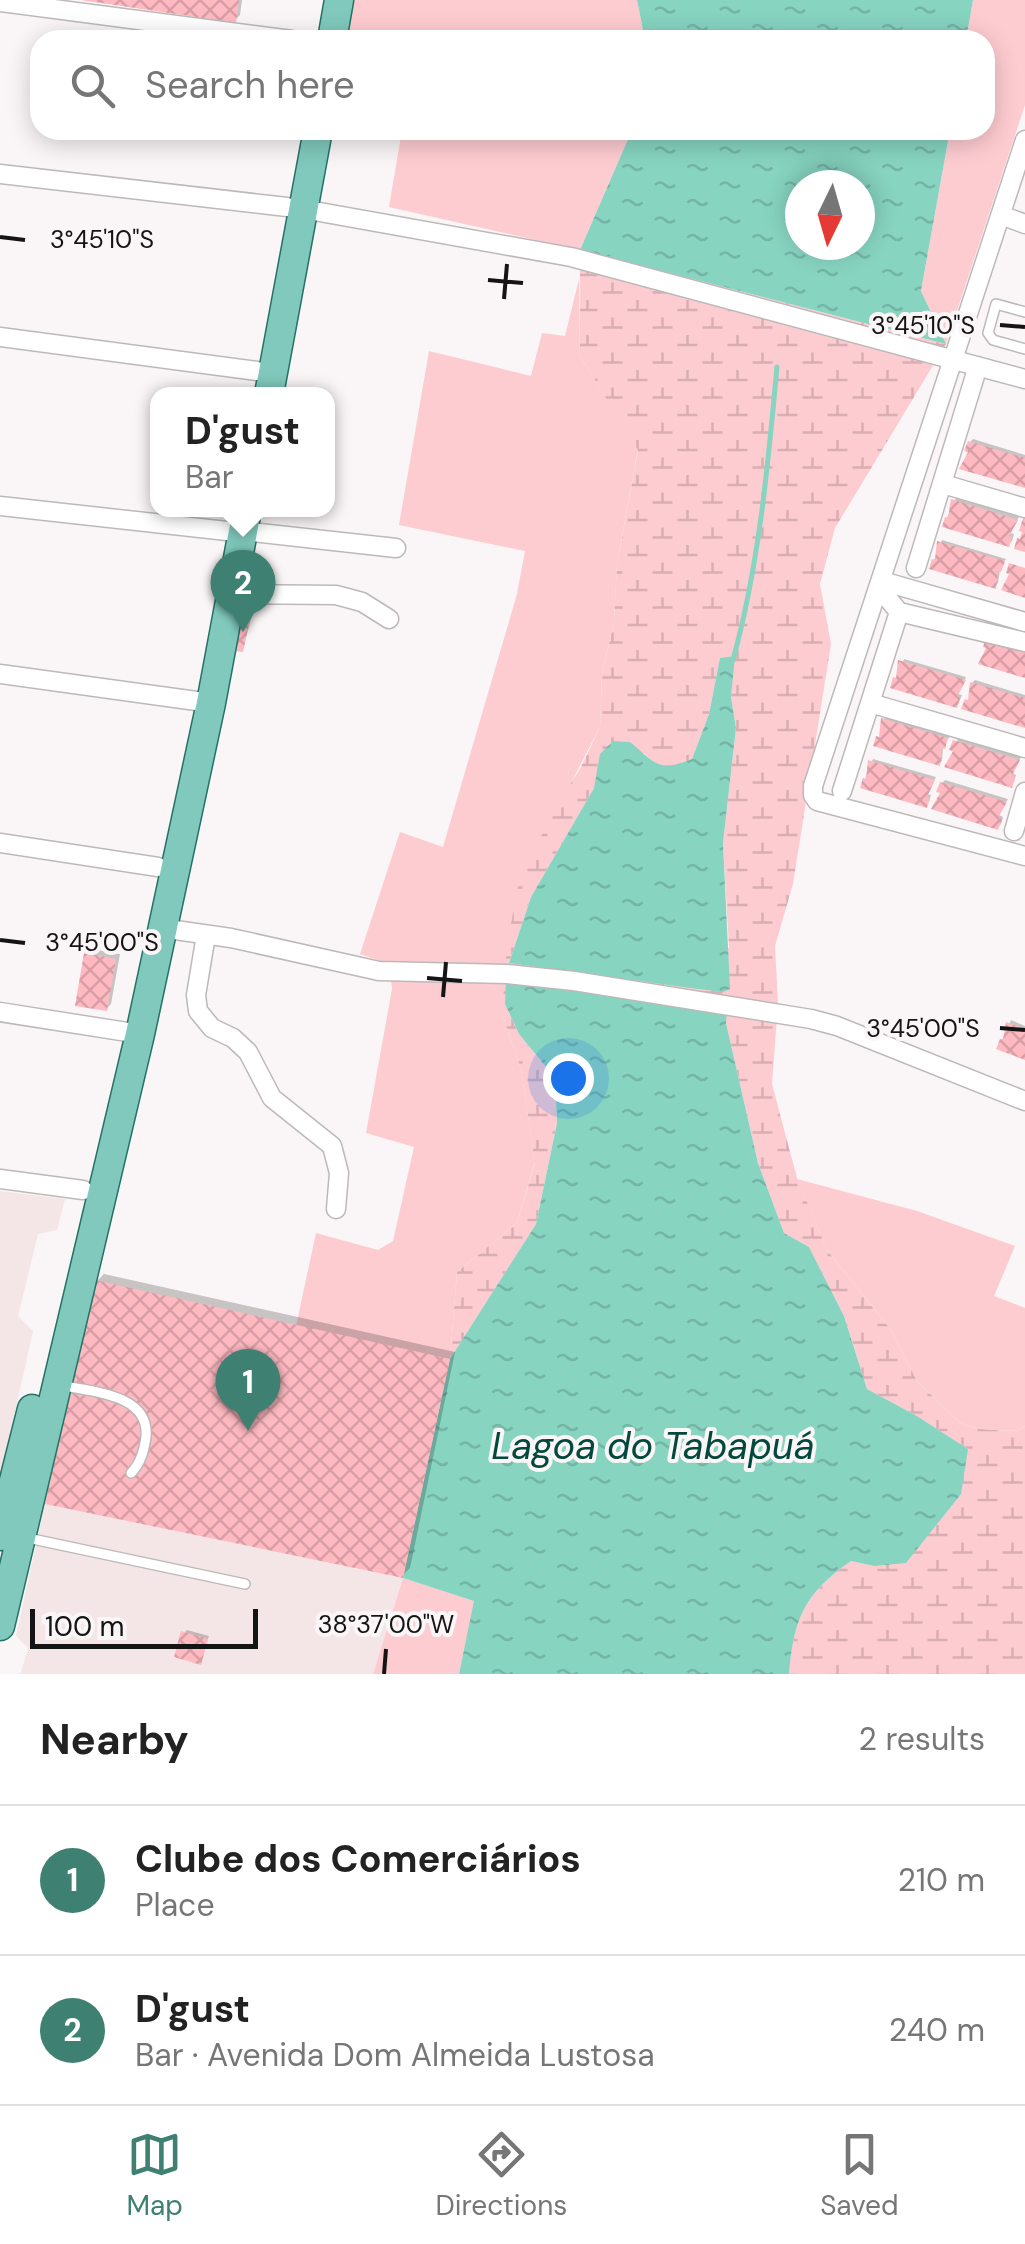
<!DOCTYPE html>
<html lang="en">
<head>
<meta charset="utf-8">
<style>
  body { margin:0; font-family:"DM Sans",sans-serif; background:#f6f6f6; color:#222 }
  .compass { position:absolute; left:785px; top:170px; width:90px; height:90px; border-radius:50%; background:#fff; box-shadow:0 5px 25px #0003; rotate:185deg }
  .scale { position:absolute; left:30px; bottom:25px; width:228px; box-sizing:border-box; padding-left:10px; border:5px solid #151414; border-top:0; font-size:28px; line-height:35px; white-space:nowrap; color:#151414; -webkit-text-stroke:8px #faf5f6; paint-order:stroke }
  .you { position:absolute; left:568px; top:1078px; width:35px; height:35px; margin:-25px; border:8px solid #fff; border-radius:50%; background:#1a73e8; box-shadow:0 0 0 15px #1a73e833 }
  .badge { display:grid; place-items:center; width:65px; height:65px; border-radius:50%; background:#3e8172; color:#fff; font-size:32px; font-weight:700 }
  .pin { position:absolute; translate:-50% -82px; filter:drop-shadow(0 2px 5px #0008) }
  .pin::after { content:''; position:absolute; top:52px; width:35px; height:30px; background:inherit; clip-path:polygon(0 0,100% 0,50% 100%) }
  .popup { position:absolute; left:150px; top:387px; width:185px; height:130px; box-sizing:border-box; display:grid; place-content:center; border-radius:20px; background:#fff; filter:drop-shadow(0 2px 8px #0005); font-size:32px; white-space:nowrap; color:#767676 }
  .popup b { font-size:38px; color:#222 }
  .popup::after { content:''; position:absolute; left:50%; top:100%; margin-left:-20px; border:20px solid transparent; border-top-color:#fff }
  .list { margin:0; padding:0; list-style:none }
  h2 { display:flex; justify-content:space-between; align-items:center; height:130px; margin:0; padding:0 40px; font-size:42px }
  h2 small { font-size:32px; font-weight:400; color:#767676 }
  .list li { display:grid; grid-template-columns:65px 1fr auto; gap:30px; align-items:center; box-sizing:border-box; height:150px; padding:0 40px; border-top:2px solid #e0e0e0 }
  .list b { display:block; font-size:38px; white-space:nowrap }
  .list p { margin:0; font-size:32px; white-space:nowrap; color:#767676 }
  .list em { font-size:32px; font-style:normal; color:#767676 }
  .icon { flex:none; width:55px; height:55px; fill:none; stroke:currentColor; stroke-width:2; stroke-linecap:round; stroke-linejoin:round }
  .map { position:relative; flex:none; width:1025px; height:1674px; overflow:hidden }
  .search { position:absolute; background:#fff; box-shadow:0 5px 25px #0003; left:30px; right:30px; top:30px; height:110px; display:flex; align-items:center; gap:25px; box-sizing:border-box; padding:0 35px; border-radius:30px; color:#767676; font-size:38px }
  .sheet { height:430px; background:#fff }
  nav { display:flex; justify-content:space-around; align-items:center; box-sizing:border-box; height:140px; border-top:2px solid #e0e0e0; background:#fff; font-size:28px; color:#767676 }
  nav a { display:grid; justify-items:center; gap:5px }
  nav .on { color:#3e8172 }
  .map>svg:first-child { display:block }
</style>
</head>
<body>
<div class="map">
<svg width="1025" height="1674" viewBox="0 0 1025 1674">
  <defs>
    <pattern id="wetland-marsh" width="20" height="14" patternUnits="userSpaceOnUse" patternTransform="scale(2.5)"><rect width="20" height="14" fill="#fdccd1"/><path d="M1 5h8M5 5V1M11 12h8M15 12V8" fill="none" stroke="#d8aeb3"/></pattern>
    <pattern id="water-ripples" width="26" height="14" patternUnits="userSpaceOnUse" patternTransform="scale(2.5)"><rect width="26" height="14" fill="#87d4c1"/><path d="M2 4q2-2 4 0t4 0M15 11q2-2 4 0t4 0" fill="none" stroke="#74b5a5"/></pattern>
    <pattern id="building-cross-hatch" width="8" height="8" patternUnits="userSpaceOnUse" patternTransform="scale(2.5)"><rect width="8" height="8" fill="#feb9c1"/><path d="M0 0l8 8M0 8l8-8" fill="none" stroke="#d99ea5"/></pattern>
  </defs>
  <rect width="100%" height="100%" fill="#faf5f6"/>
  <path fill="#f4e6e7" d="M0,1191l65,8 -8,31 -19,4 -20,82 15,15 -33,148z
    M45,1504l358,74 -30,96h-359l7,-1 7,-25 -12,-12z"/>
  <path fill="#fdccd1" d="M352,0h285l8,40h-300z
    M973,0h52v105l-79,239 -25,-53 29,-161h35v-90h-19z
    M402,130h230l-52,120 -191,-43z
    M579,279l1,77 58,93 -21,115 -3,58 -12,52 -2,53 -82,158 -16,129 19,55 14,93 -18,61 -60,49 -7,87 -154,-33 20,-93 62,17 15,-9 21,-94 -48,-14 26,-144 -3,-25 -29,-10 40,-122 43,15 74,-253 8,-43 -126,-26 30,-174 102,25 11,-43 23,3z
    M797,1179l120,32 98,35 -21,50 31,12v118l-8,5 -39,-2 -18,-6 -43,-42 -26,-51 -64,-80z
    M403,1578l72,23 -16,73h-86z"/>
  <path fill="url(#wetland-marsh)" fill-rule="evenodd" d="M580,250l366,94 -111,184 -15,56 11,60 -38,240 -18,62 3,57 -6,81 25,94 30,72 64,80 26,51 43,42 18,6 39,2 8,-5v248h-236c5,-56 15,-80 62,-113l23,5 94,-117 -51,-33 -50,-27 -23,-73 -35,-69 -25,-14 -26,-70 -32,-140c-79,-31 -139,-24 -221,-19l14,30 36,44 2,45 -21,101 -86,135 7,-87 60,-49 18,-60 -14,-94 -19,-55 5,-68 11,-61 36,-76 26,-40 20,-42 2,-53 12,-52 3,-58 21,-114 -58,-94zM734,656l-3,41 5,31 -13,115 6,105 -220,15 22,-66 63,-109 50,-35c16,18 27,15 48,6l17,-45 11,-55z"/>
  <path fill="url(#water-ripples)" fill-rule="evenodd" d="M637,0h336l-7,40h-321z
    M632,130h318l-29,161 25,53 -366,-94zM800,185h60v60h-60z
    M735,656l-4,41 5,31 -13,115 7,146 -7,3 -33,-4 -181,-25 22,-66 63,-109 6,-34 13,-13 17,1c26,21 27,31 62,17l17,-45 11,-56z
    M506,979l221,32 -1,12 32,140 26,70 25,14 35,69 23,73 50,27 51,33 -7,45 -55,69 -32,3 -23,-5c-47,33 -57,57 -62,113h-330l15,-73 -71,-23 47,-219 86,-135 21,-101 -2,-45 -36,-44 -14,-30z"/>
  <path fill="#0003" d="M84,0h158l-2,15 -5,5z
    M973,439l52,16v31l-53,-35 -2,-9z
    M956,498l63,19 -9,16 4,1 -2,7 -3,3 -62,-26z
    M942,540l64,19 -6,11 -2,13 -3,3 -61,-26z
    M248,610l5,1 -10,39 2,-37z
    M904,659l62,18 -8,17 4,1 -3,7 -2,3 -58,-30z
    M975,680l50,15v31l-51,-35 -2,-8z
    M886,717l64,19 -7,11 -1,14 -3,3 -54,-36 -2,-8z
    M958,738l63,19 -9,16 4,2 -2,7 -3,3 -57,-30z
    M873,759l63,18 -9,17 4,1 -2,7 -3,3 -61,-26z
    M945,780l63,19 -9,16 4,2 -2,7 -3,3 -54,-35 -2,-9z
    M92,949l28,5 -9,50 -5,5 -20,-55z
    M1011,1020l14,6v31l-23,-17z
    M104,1274l351,78 -45,216 -7,7 -306,-294z
    M187,1630l22,6 -9,26 -16,-29z"/>
  <g fill="none" stroke-linecap="round" stroke-linejoin="round">
    <path stroke="#87d4c1" stroke-width="5" d="M733,660c26,-95 35,-195 44,-293"/>
  </g>
  <path fill="url(#building-cross-hatch)" d="M81,0h158l-3,23z
    M968,441l57,17v30l-66,-19 9,-17 -4,-1z
    M951,499l67,21 -9,16 3,1 -3,10 -67,-20 3,-10 3,1z
    M1024,515h1v37l-11,-3 3,-11 3,1 2,-7 -3,-1z
    M937,541l68,20 -4,11 -3,-1 -2,18 -67,-20 3,-10 3,1z
    M1009,563l16,5v30l-24,-8 8,-16 -3,-1z
    M242,612l9,1 -8,39 -8,-1z
    M986,636l39,12v30l-47,-14 8,-16 -3,-1z
    M898,660l68,20 -9,17 3,1 -3,10 -67,-20 3,-11 3,1z
    M970,682l55,16v30l-64,-19 4,-10 3,1z
    M881,718l67,20 -3,11 -3,-1 -2,18 -67,-20 3,-10 3,1z
    M953,740l67,20 -8,16 3,1 -3,11 -68,-21 9,-16 -4,-1z
    M868,760l67,20 -8,17 3,1 -3,10 -67,-20 3,-10 3,1z
    M940,782l67,20 -9,16 4,1 -4,11 -67,-21 9,-16 -4,-1z
    M84,953l32,6 -9,52 -32,-5z
    M1006,1022l19,7v31l-29,-11 4,-10 3,1z
    M95,1280l355,79 -47,219 -358,-74z
    M181,1631l27,8 -7,26 -27,-8z"/>
  <g fill="none" stroke-linecap="round" stroke-linejoin="round">
    <g stroke="#bdb9b9" stroke-width="12">
      <path id="service" d="M1025,312l-29,-8 -8,29 5,7 32,9
        M60,1385c30,7 90,8 86,52 -2,13 -5,26 -15,36
        M23,1537l222,47"/>
    </g>
    <g stroke="#bdb9b9" stroke-width="21">
      <path id="minor" d="M0,2l292,38
        M1025,140l-212,646v9l4,6 208,55
        M0,174l287,33
        M303,209l268,48 454,122
        M1001,215l24,9
        M0,337l257,34
        M943,484l82,24
        M0,506l227,25
        M243,531l153,17
        M916,568l62,-202
        M882,581l143,41
        M231,594l105,1 26,7 27,17
        M899,612l126,30
        M0,674l211,29
        M870,703l155,45
        M842,791l57,-179 -19,-23
        M1014,831l11,-39
        M0,843l158,24
        M161,928l70,10 148,33 128,3 67,7 237,38 26,7 188,75
        M206,935l-10,60 2,16 14,17 21,10 15,14 24,46 60,48 7,27 -3,36
        M0,1012l140,22
        M0,1179l83,11"/>
    </g>
    <g stroke="#247264" stroke-width="31">
      <path id="primary" d="M332,40l7,-40
        M269,394l49,-264
        M0,1536l32,-127
        M0,1626l140,-592 71,-331 36,-193"/>
    </g>
    <use href="#service" stroke="#fff" stroke-width="9"/>
    <use href="#minor" stroke="#fff" stroke-width="18"/>
    <use href="#primary" stroke="#80c9bc" stroke-width="28"/>
  </g>
  <path fill="none" stroke="#151414" stroke-width="4" d="M0,237l25,3M488,280l35,3M504,299l3,-35M1000,325l25,2M0,940l25,3M427,978l35,3M443,997l3,-35M1000,1028l25,2M384,1674l2,-25"/>
  <g text-anchor="middle" dominant-baseline="central" stroke-width="8" stroke-linejoin="round" paint-order="stroke">
    <g font-size="38" font-style="italic" fill="#02493d" stroke="#faf5f6">
      <text x="653" y="1446">Lagoa do Tabapuá</text>
    </g>
  </g>
  <g font-size="25" text-anchor="middle" fill="#151414" stroke="#faf5f6" stroke-width="8" stroke-linejoin="round" paint-order="stroke">
    <text x="102" y="248">3°45'10"S</text>
    <text x="923" y="334">3°45'10"S</text>
    <text x="102" y="951">3°45'00"S</text>
    <text x="923" y="1037">3°45'00"S</text>
    <text x="386" y="1633">38°37'00"W</text>
  </g>
</svg>
<svg class="compass" viewBox="-18 -18 36 36"><path d="M0-13l5 13h-10z" fill="#e53935"/><path d="M0 13l5-13h-10z" fill="#767676"/></svg>
<div class="scale">100 m</div>
<div class="you"></div>
<div class="pin badge" style="left:248px;top:1431px">1</div>
<div class="pin badge" style="left:243px;top:632px">2</div>
<div class="popup"><b>D'gust</b>Bar</div>
<div class="search"><svg class="icon" aria-label="search" viewBox="0 0 24 24"><circle cx="10" cy="10" r="6"/><path d="M15 15l6 6"/></svg>Search here</div>
</div>
<section class="sheet">
<h2>Nearby<small>2 results</small></h2>
<ul class="list">
<li><span class="badge">1</span><div><b>Clube dos Comerciários</b><p>Place</p></div><em>210 m</em></li>
<li><span class="badge">2</span><div><b>D'gust</b><p>Bar · Avenida Dom Almeida Lustosa</p></div><em>240 m</em></li>
</ul>
</section>
<nav>
<a class="on"><svg class="icon" aria-label="map" viewBox="0 0 24 24"><path d="M3 6l6-2 6 2 6-2v14l-6 2-6-2-6 2zM9 4v14M15 6v14"/></svg>Map</a>
<a><svg class="icon" aria-label="directions" viewBox="0 0 24 24"><path d="M12 3l9 9-9 9-9-9zM9 14v-3h6M13 9l2 2-2 2"/></svg>Directions</a>
<a><svg class="icon" aria-label="saved" viewBox="0 0 24 24"><path d="M7 4h10v16l-5-4-5 4z"/></svg>Saved</a>
</nav>
</body>
</html>
